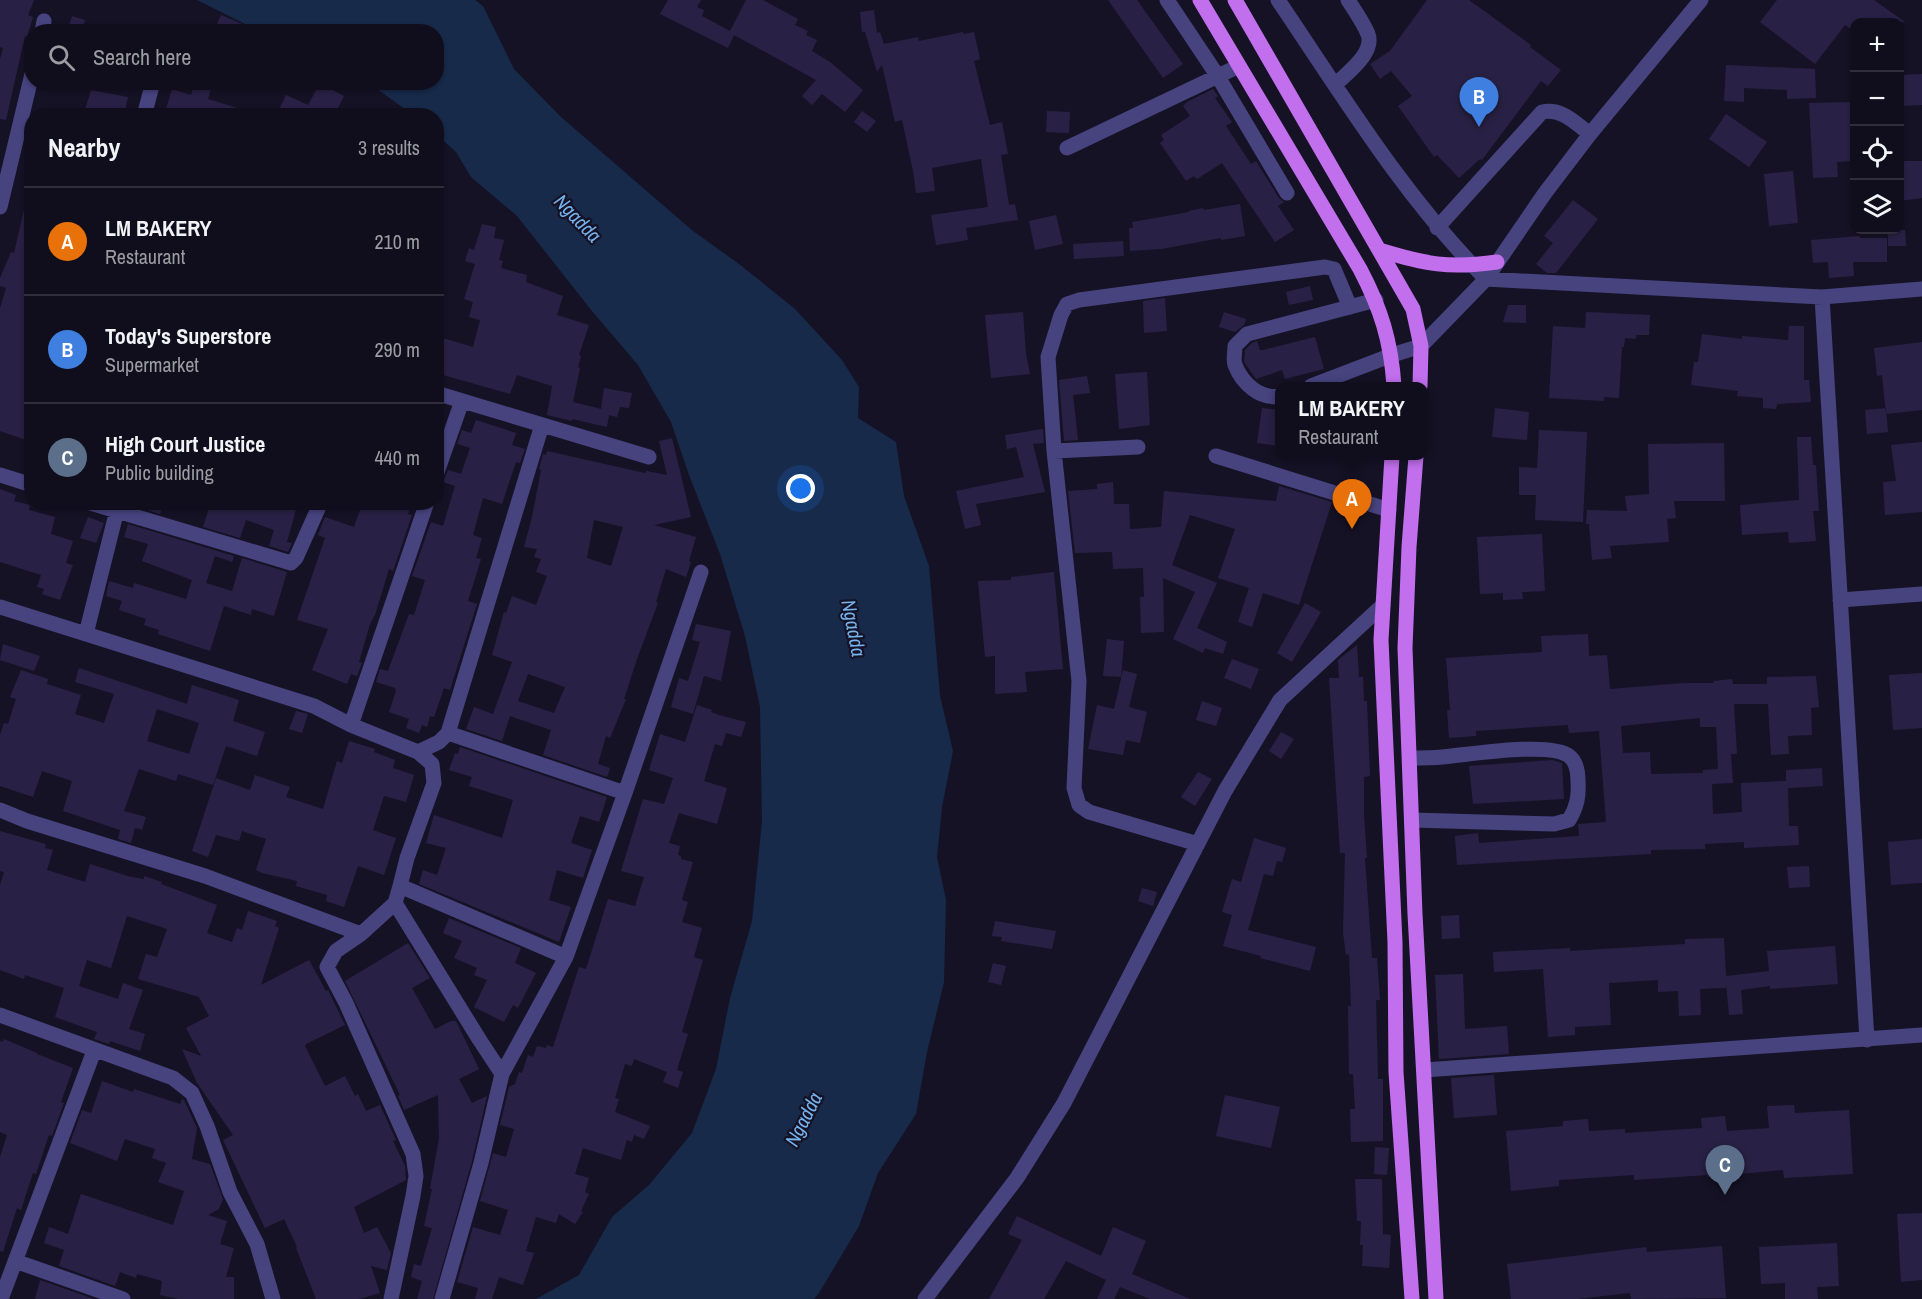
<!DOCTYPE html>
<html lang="en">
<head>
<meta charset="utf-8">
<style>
  body { margin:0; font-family:"Archivo Narrow",sans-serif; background:#191725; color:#f1f3f6 }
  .controls { position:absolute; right:18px; top:18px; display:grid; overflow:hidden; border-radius:12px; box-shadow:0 2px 4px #0004 }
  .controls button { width:54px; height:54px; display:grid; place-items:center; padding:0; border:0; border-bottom:2px solid #302e3b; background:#100e1c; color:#f1f3f6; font:30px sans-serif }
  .you { position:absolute; left:801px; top:489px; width:21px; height:21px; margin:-15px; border:4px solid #fff; border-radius:50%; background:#1a73e8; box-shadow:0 0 0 9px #1a73e833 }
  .badge { display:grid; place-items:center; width:39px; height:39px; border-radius:50%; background:#0f766e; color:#fff; font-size:20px; font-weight:700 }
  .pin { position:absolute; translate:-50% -50px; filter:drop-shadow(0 2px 3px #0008) }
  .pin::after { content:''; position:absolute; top:32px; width:21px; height:18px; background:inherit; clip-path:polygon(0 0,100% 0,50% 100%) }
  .popup { position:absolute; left:1275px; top:382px; width:153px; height:78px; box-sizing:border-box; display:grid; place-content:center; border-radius:12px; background:#100e1c; filter:drop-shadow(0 2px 4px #0005); font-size:20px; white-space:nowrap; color:#9c9ca3 }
  .popup b { font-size:22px; color:#f1f3f6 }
  .popup::after { content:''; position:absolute; left:50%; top:100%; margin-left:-12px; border:12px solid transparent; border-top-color:#100e1c }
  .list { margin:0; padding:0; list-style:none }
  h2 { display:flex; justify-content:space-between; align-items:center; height:78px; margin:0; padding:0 24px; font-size:26px }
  h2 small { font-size:20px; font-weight:400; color:#9c9ca3 }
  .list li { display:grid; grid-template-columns:39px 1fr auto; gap:18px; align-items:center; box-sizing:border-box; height:108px; padding:0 24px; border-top:2px solid #302e3b }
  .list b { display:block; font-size:22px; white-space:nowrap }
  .list p { margin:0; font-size:20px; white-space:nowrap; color:#9c9ca3 }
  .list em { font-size:20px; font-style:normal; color:#9c9ca3 }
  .icon { flex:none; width:33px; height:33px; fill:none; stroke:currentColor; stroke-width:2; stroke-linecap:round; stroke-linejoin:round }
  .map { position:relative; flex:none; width:1922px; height:1299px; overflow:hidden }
  .search { position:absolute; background:#100e1c; box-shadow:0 2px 4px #0004; left:24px; top:24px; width:420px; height:66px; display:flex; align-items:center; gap:15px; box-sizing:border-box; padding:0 21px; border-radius:24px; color:#9c9ca3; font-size:22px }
  .panel { position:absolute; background:#100e1c; box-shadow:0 2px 4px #0004; left:24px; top:108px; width:420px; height:402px; border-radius:24px }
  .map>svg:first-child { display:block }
</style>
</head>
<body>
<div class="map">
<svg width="1922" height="1299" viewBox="0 0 1922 1299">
  <rect width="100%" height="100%" fill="#161226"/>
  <path fill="#172a4a" d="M197,0h278l8,6 31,63 47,48 132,114 46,33 56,45 47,51 17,27 -1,31 38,24 8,54 25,70 11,130 13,55 -11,56 -5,50 9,43 -2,82 -17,70 -11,62 -38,59 -19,53 -40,67 -5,6h-278l43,-24 33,-58 37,-32 43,-52 24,-64 14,-71 22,-77 10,-100 -2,-114 -15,-71 -25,-82 -31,-79 -18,-53 -33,-57 -46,-54 -75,-95 -46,-39 -15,-25 -19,-17 -1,-19 -23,-1 -44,-32 67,-1v-50l-177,-1z"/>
  <path fill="#292145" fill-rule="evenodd" d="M0,0h34l-6,15 5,2 -6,20 -2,-1 -19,84 -6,-1v-60l3,-11 -3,-1z
    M668,0h33l-4,7 7,3 -2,6 28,15 16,-31h17l35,19 -3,6 13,6 -2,4 11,5 -5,11 18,11 33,28 -18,22 -23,-18 -10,11 -10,-9 14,-16 -82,-45 -6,13 -68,-34z
    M1108,0h29l46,64 -20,14z
    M1427,0h42l62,45 -1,2 31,23 -13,16 -7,-5 -59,79 -2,-1 -21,19 -22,-23 -3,2 -36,-51 14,-10 -21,-25 -11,8 -10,-15 20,-13z
    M1777,0h97l31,22h-51v9l-9,-6 -30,39 -55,-42z
    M874,10l3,23 3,-1 4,12 34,-7 1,4 44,-9v2l11,-2 6,27 -6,2 16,64 12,-3 6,32 -7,1 8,50 6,-1 3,16 -52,8 2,12 -32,5 -5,-30 57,-8 -7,-48 -49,9 3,23 -19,2 -3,-22 -11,-51 -7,2 -13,-57 -5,7 -12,-40h-3l-2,-20z
    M221,15l38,16v1h-36l-8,-4z
    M72,16l13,4 -4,12h-14z
    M1726,65l89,4 1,29 -29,1v-9l-43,-2v14l-20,-1z
    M1922,74v31l-23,1v-31z
    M195,82l17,3 -4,14 42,13 -1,4h-85l8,-27 19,6z
    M320,83l24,13 -10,20h-58l10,-21 22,10z
    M1213,89l5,7 -3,2 17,24 -6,4 25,38 5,-3 23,37 5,4 -6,4 16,24 -19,12 -53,-79 -25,16 -3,-3 -8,5 -26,-38 4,-3 -3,-5 29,-19 -7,-10 4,-4z
    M91,90l37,7 -4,19h-16l-23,-6z
    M1853,102l1,59 -17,1 1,15 -25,1 -4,-75z
    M862,111l14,10 -9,11 -13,-10z
    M1047,111l23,1 -1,21 -23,-1z
    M1726,114l41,28 -18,25 -40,-28z
    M1899,161h23v37l-23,3z
    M1793,171l5,52 -29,3 -5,-52z
    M1573,200l25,19 -42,54h-9l-11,-9 17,-21 -9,-7z
    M26,201l6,1v240l-32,-11v-123l6,-20 -6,-2v-8l11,-26 3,1z
    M1240,204l5,32 -24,4v-2l-60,11 -31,2 -1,-23h4l-1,-6 57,-10v-1l14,-3 1,2z
    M1056,215l7,29 -28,6 -6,-29z
    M482,224l14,3 -2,11 10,2 -5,20 4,1 -2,7 26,7 -1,7 37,14 -6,19 32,10 -10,30 2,1 -3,11 2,1 -7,34 28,7 3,-21 28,5 -3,15 -9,-1 -3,10 -8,-2 -2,12 -35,-8v2l-25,-6 5,-29 -35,-11 -7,19 -74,-21v-37l37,11 7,-27 -11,-3 4,-15 -9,-3 11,-35 -10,-3 4,-13 5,2z
    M1888,230h17l1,16h-18z
    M1860,236v2h27v24h-34l1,14 -25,2 -1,-16 -15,1 -2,-23z
    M1123,241l1,15 -50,3 -1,-15z
    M1310,286l3,14 -24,5 -3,-13z
    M1165,298l2,33 -23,2 -1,-32z
    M1508,305h18v18l-23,-1z
    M1023,312l3,42 4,20 -39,4 -6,-63z
    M1224,312l22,7 -2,6 -9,7 -16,-5z
    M1586,312l64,3 -1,20h-13v4l-11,-1 -1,9h-2l-3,51 -15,-1v4l-55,-3 4,-72 32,2z
    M1789,326h15v54h5l2,22 -34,2 -1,5 -13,-1v-10l-26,-2 1,-5 -47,-6 3,-23h4l4,-28 40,5v-3l46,4z
    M1315,337l9,32 -39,10 -3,-9 -26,9 -12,-17 1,-12 7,-7 5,-2 3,9h3z
    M1922,342v68l-36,4 -4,-39 -5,1 -3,-28z
    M1147,372l3,53 -31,4 -4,-55z
    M1087,376l3,17 -17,2 5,45 -14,1 -5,-61z
    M1262,408l18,2v36l-23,-3z
    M1495,408l34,4 -2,28 -35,-3z
    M1886,408l2,24 -21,2 -2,-24z
    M476,420l40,13 -4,12 13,4 -5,14 -4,-1 -14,42 -19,-6 -10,37 9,3 -6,20 5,1 -13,42 9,3 -27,86 -6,-2 -10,29 -4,-1 -3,11 -5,-2 -3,8 -13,-5 3,-9 -20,-7 7,-21 -1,-3 -19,-6 4,-13 8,2 21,-57 5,1 11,-35 -13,-4 19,-54 12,4 12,-40 -12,-4 5,-12 13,4 9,-26 -13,-4 5,-14 9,3z
    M1043,429l1,14 -11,1 12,48 -69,12 5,21 -16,4 -9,-38 68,-14 -8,-30 -9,2 -2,-14z
    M1539,430l48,2 -4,90 -48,-2 1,-25h-17v-28l18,1z
    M1797,437h14l2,28h3l3,46h-6l3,30 -27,2 -1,-11 -46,3 -2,-30 59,-5z
    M672,438l19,79 -37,8 42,12 -7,24 2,1 -5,15 -20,-8 -10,33 2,1 -21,56 -13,40h2l-16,39 -4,-2 -8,28 12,4 -3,9 -64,-22 8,-25 -21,-7 -20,-7 -8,25 -36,-12 8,-22 19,7 19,-52 -20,-7 12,-43 2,1 6,-17 24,9 11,-29 -11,-4 5,-13 -7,-2 3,-8 -13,-2 8,-30 9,-47 -2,-1 4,-15 3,1 1,-4 98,22 1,-2 21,4 -8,-34zM594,520l29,7 -12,39 -24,-8zM528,674l37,13 -11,26 -36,-12z
    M1922,442v70l-37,3 -2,-33 13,-1 -5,-36z
    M1724,443l1,58h-51l2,17 -9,1 2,23 -59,4 2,12 -20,2 -3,-36h-3l1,-14 40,1 -2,-15 24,-2 -1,-50z
    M1113,482l1,22h15l1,25 31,-2 3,-36 112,10 3,-15 53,16 -33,103 -36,-12 -11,34 -14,-5 11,-34 -31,-10 17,-49 -45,-14 -18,50 45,18 -20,45 30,14 -4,12 -18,-6 -2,5 -30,-14 22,-47 -32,-14 1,54 -23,1 -1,-36h4l-1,-29 -30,1 -1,-17 -37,1 -7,-62 29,-2v-5z
    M0,489l16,6 -2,6 16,4 -1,5 26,7 -4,17 22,7 -7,22 7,2 -13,35 -18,-6 2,-5 -7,-2 4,-12 -41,-13z
    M136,502h28l-4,12 -25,-8z
    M211,502h87l-11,40 5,1 -4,9 -19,-6 5,-16 -28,-10 -6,18 -37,-11z
    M363,502h49l-4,12 4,1 -19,56 -4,-2 -14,46 -5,9 -11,38 3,1 -5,13 -6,-2 -4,10 -35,-14 16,-41 -31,-9 28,-82 -7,-3 7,-18 29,10z
    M88,517l16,6 -8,20 -16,-5z
    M128,524l106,32 -2,6 -17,-6 -9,27 26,8 10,-33 45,14 -13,44 -22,-7 -1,6 -27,-9 -14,45 -52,-17 1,-4 -15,-5 2,-6 -27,-9 3,-9 -16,-5 3,-15 24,7 1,-5 52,16 6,-19 -50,-19 6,-17 -24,-7z
    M1542,534l3,57 -23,1 1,7 -20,1v-7l-23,1 -3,-57z
    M1054,572l9,97 -38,3 2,20 -32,2v-38l-10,1 -7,-76 33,-1v-3z
    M1305,603l16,9 -29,50 -15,-9z
    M696,624l35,7 -10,50 -17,-5 -11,38 -22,-7 8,-29 9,3 12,-39 -8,-2z
    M1588,634l1,22 18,-1 3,34 74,-6h30l-1,-2 19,-2 1,5h34v-7l49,-1 3,31 -8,1 1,27 -24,1 1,18 -18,1 -3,-51h-34l3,50h-6l2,29 -21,1 1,30 29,-2 -1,-29 45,-2v-11l36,-2 1,18 -35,2 1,38h9l1,19 -55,3v-6l-39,2v5l-54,1v4l-194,11 -2,-29 23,-3 1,10 100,-7 -1,-12 28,-2 -7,-91 -30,2 -1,-8 -92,6v5l-27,2 -2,-28h3l-4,-52 96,-6 -1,-16zM1700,718v9h16l2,42 -15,1v3l-52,1 -1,-22 -27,1 -2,-27z
    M1107,639l17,2 -3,36 -18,-1z
    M3,644l37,12 -6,15 -34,-11z
    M1357,645l2,32h4l1,24h3l3,75 -6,1v38l3,43h-2l7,100h5l3,42h-4l2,79h5v62l-32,1 -1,-33h5l-2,-35h-4l-1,-68h3l-2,-52 -3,1 -3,-22 2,-80h-5l-11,-175h10l-1,-18z
    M1232,659l27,10 -8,20 -27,-11z
    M79,668l108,36 5,-19 47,15 -6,21 32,11 -8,24 -31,-10 -13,39 -35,-11 -2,7 -37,-12 -15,42 22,6 -4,13 -7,-2 -4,15 -13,-4 2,-9 -57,-19 9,-30 -30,-10 -9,26 -33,-11v-51l4,-12 4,1 8,-25 -6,-2 11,-27 27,9 -1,5 34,11 -6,19 29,9 10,-29 -39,-12zM157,709l42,14 -10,31 -42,-13z
    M1123,670l14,4 -8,33 18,5 -7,31 -14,-3 -3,15 -35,-6 9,-44 17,4z
    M1922,673v55l-29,2 -4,-55z
    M1202,701l20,7 -6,18 -20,-6z
    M697,705l15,5 -1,2 8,3 27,7 -5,15 -15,-4 -4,13 -7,-2 -11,37 23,7 -10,36 -38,-11 -10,30 11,3 -2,9 3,1v3l12,3 -11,38 6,2 -6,20 20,6 -8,29 9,3 -21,72 6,2 -11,36 6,2 -5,16 -15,-6 4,-10 -33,-13 -2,7 -7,-2 -10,34 4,1 -4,13 35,14 -6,13 -10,-4 -2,7 -5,-2 -6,20 -38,-12 -8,26 14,4 -4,14 4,2 -8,17 2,1 -8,12 -16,-10 -3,9 -20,-6 -10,34 8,2 -11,32 -24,-8 -7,22h-17l3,-11 -21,-6 16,-55 27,8 8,-25 -28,-9 13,-48 13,4 8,-28 -14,-4 9,-38 6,-3 4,-12 3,1 6,-18 5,2 4,-11 9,2 1,-3 6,2 26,-80 7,2 22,-70 27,7 9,-29 -23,-6 22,-72 21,5 9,-26 -24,-8 11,-36 25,8z
    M296,711l12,3 -6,19 -13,-4z
    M1281,732l13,7 -13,20 -12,-8z
    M349,741l26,8 -1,3 21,8 -2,8 21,7 -8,27 -22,-6 -11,34 23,8 -12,37 -26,-9 -14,41 -18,-6 1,-6 -31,-9 1,-5 -35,-8 -6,-3 10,-31 -24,-8 -3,10 -23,-6 -8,22 -16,-6 24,-73 34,12 5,-15 35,12 -4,10 37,12 14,-48 5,2z
    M460,747l147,50 -8,25 -19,-6 -9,27 21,7 -9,28 -26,-8 -8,30 22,7 -12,35 -140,-58 4,-14 14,5 9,-27 -20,-5 8,-28 68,23 11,-38 -44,-14 3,-9 -23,-7 6,-17 3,1z
    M1552,760l10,3 2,36 -91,5 -4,-38z
    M1198,772l14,7 -17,27 -14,-9z
    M0,831l46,13 -1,4 8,2 -6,20 38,12 5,-18 41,13 13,2v-3l18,6 -1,2 56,21 -10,28 25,9 5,-14 5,2 6,-19 29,10 -2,5 4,2 -18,57 48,-25 17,31 2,-1 17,35 -39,19 -1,2 20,40 20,-10 10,20 3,-2 8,17 14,-6 16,35 -3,1 12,25 1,14 -52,27 10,26 13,-6 14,26 -4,17 -16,-4 9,27 -21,6h-43l-20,-51 1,-1 -13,-28 -19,9 -42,-88 10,-5 -36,-52 -15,-34 19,7 -15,-28 23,-12 -10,-19 -61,-18 8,-25 11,3 10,-28 -40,-13 -16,52 -24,-8 -8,26 39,13 5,-16 20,7 -14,39 16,5 -5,17 -30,-10 -1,3 -15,-5 3,-7 -42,-15 9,-29 -39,-13 -1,4 -24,-9v-85l4,-13 -4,-1z
    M1254,838l32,10 -4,14 -5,-1 -4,15 -9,-2 -16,56 68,17 -6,24 -50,-13 1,-2 -38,-10 9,-31 -10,-3 10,-33 9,3z
    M1922,839v44l-31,2 -3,-43z
    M1809,866l1,21 -21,1 -2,-21z
    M1142,888l15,4 -4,14 -15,-5z
    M1459,915l1,23 -18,1 -1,-23z
    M449,918l72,30 -6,15 21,10 -18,35 -5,-3 -9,17 -30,-15 13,-27 -13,-5 3,-7 -23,-10 8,-17 -19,-8z
    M995,921l61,10 -4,18 -51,-8 1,-4 -10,-1z
    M1724,938l2,38 43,-5 -2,-20 68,-5 3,38 -68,5v-3l-29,4 2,24 -14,1 -3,-32v5l-26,1 1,26 -22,1 -1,-25 -20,1v-12l-49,3 2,42 -36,2v8l-27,2 -5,-68 -49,3 -1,-20 77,-4v3l115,-7v-5z
    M408,943l22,35 -18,10 23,41 16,-8h5l23,48 -20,10 13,24 15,-7 -15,65 -39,138h-16l5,-18 -11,-4 3,-13 7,2 11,-38 -8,-2 8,-37h-2l9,-51 -1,-43 -34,15 -6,-14 2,-1 -55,-114z
    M993,963l13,3 -5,19 -13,-3z
    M1463,974l2,55 42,-3 2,28 -70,5 -4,-84z
    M4,1039l33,14v1l36,14 -12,34 3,1 -12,33 -3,-1 -13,39 -3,-1 -12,37 -4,-2 -14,44 -3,-1v-94l7,-22 -7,-3v-91l3,1z
    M1494,1075l3,40 -43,3 -3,-40z
    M102,1081l31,11 1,-3 46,15 2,-5 2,1 13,28 -5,31 18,5 13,35 -4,10 -11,6 19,6 -7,23 14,4 -8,29h8v22h-55l-19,-4 2,-14 -25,-7 -1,4 -16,-6 -5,14 -56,-20 5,-16 -20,-7 5,-16 19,7 13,-40 92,31 11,-34 -26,-9 8,-19 -14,-5 3,-9 -30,-10 -8,22 -47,-18 12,-33 9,3z
    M1225,1095l55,12 -9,41 -55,-12z
    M1794,1105l1,8 54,-3 4,64 -69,4 -1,-8 -76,7v-2l-73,5v-5l-75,5v6l-48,5 -5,-60 57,-5v-5l25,-2 1,12 36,-2v4l77,-5 -1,-10 24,-2 2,15 42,-3 -2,-22z
    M1375,1147l14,1 -2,27 -13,-1z
    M1355,1179h27l1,55 8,1 -2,33 -27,-2 1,-21h-3l1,-24h-4z
    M1922,1213v67l-21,2 -4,-68z
    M1017,1216l84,40 12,-29 33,14 -14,33 58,25h-40l-30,-12 -6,12h-17l9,-19 -40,-19 -22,38h-55l33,-59 -14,-6z
    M1837,1243l2,43 -22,1 1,12h-33v-16l-24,1 -2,-37z
    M1722,1246l4,52 -95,1 -1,-6 -53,6h-66l-4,-35 139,-17 1,5z
    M40,1280l54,19h-59z"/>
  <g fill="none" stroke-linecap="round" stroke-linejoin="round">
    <path stroke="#47437f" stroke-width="15" d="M1167,0l50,75 70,118
      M1278,0c65,96 126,197 208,279l336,18 100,-8
      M42,32l2,-11
      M1335,85c12,-12 40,-32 33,-51 -5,-12 -13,-23 -20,-34
      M144,116l9,-34
      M1067,148l172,-82
      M0,207l32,-133
      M1437,228l105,-116c21,-4 33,11 48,22
      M1822,297l45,743
      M1311,386l81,-31 29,-9 65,-67 59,-86 45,-59 111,-134
      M436,393l213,64
      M1280,396c-20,4 -38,-13 -45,-31 -2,-5 0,-13 0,-19l12,-12 129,-34
      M1054,451l84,-4
      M1216,456l173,54
      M0,475l32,10
      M436,475l26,-74
      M87,502l204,61 5,-5 25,-56
      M1840,600l82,-6
      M0,607l314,99 37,19 67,27 14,12 2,19 -27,75 -7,28 166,71
      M86,634l33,-132
      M351,725l76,-223
      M448,733l94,-308
      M418,752l21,-10 9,-9 177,60
      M1410,758c11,0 22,0 32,-1 25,-2 109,-16 127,-1 8,6 9,16 9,25 1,15 -1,26 -9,39l-15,4 -142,-4
      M0,810l27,11 178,55 156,58
      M1198,844l-109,-32 -10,-7 -5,-17 5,-107 -25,-230 -6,-94 13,-42 6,-11 12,-4 246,-33 9,2 16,38
      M395,903l84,136 23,35
      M0,1015l173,63 19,15 15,33 23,66 27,52 16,55
      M1424,1070l498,-35
      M15,1261l108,38
      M1,1299l93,-248
      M391,1299l22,-103 3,-20 -3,-22 -67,-151 -19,-36 9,-16 25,-17 34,-31 5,-17
      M442,1299l39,-136 21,-89 64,-117 59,-164 76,-221
      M925,1299l92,-121 47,-75 161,-312 55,-91 103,-95"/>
    <path stroke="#c26fee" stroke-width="15" d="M1200,0l160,269c21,40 31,72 34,117
      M1235,0l178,309 8,37 -1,40
      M1379,250c46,14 70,19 118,12
      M1392,456l-11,184 14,302 1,130 16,227
      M1416,456l-7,91 -4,101 10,266 21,385"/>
  </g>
  <g text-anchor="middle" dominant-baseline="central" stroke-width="4.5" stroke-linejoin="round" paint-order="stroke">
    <g font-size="20" font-style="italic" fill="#75b3ef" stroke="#161226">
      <text transform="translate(578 218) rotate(46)">Ngadda</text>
      <text transform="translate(854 628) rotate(79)">Ngadda</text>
      <text transform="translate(803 1119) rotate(-63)">Ngadda</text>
    </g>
  </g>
</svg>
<div class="controls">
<button>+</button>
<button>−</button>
<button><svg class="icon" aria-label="locate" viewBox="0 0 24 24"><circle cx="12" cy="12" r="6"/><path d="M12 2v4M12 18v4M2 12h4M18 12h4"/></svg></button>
<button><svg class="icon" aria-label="layers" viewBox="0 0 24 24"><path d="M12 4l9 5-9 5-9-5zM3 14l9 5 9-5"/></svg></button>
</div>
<div class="you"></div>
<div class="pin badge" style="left:1352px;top:529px;background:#e8710a">A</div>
<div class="popup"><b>LM BAKERY</b>Restaurant</div>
<div class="pin badge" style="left:1479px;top:127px;background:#3f7fe0">B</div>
<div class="pin badge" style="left:1725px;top:1195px;background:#5c6f8a">C</div>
<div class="search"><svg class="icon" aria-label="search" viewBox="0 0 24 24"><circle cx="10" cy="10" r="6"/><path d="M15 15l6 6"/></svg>Search here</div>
<section class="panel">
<h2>Nearby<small>3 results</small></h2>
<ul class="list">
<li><span class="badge" style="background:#e8710a">A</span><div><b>LM BAKERY</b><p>Restaurant</p></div><em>210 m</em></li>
<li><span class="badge" style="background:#3f7fe0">B</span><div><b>Today's Superstore</b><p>Supermarket</p></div><em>290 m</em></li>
<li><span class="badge" style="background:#5c6f8a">C</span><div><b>High Court Justice</b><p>Public building</p></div><em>440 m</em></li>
</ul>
</section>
</div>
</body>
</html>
